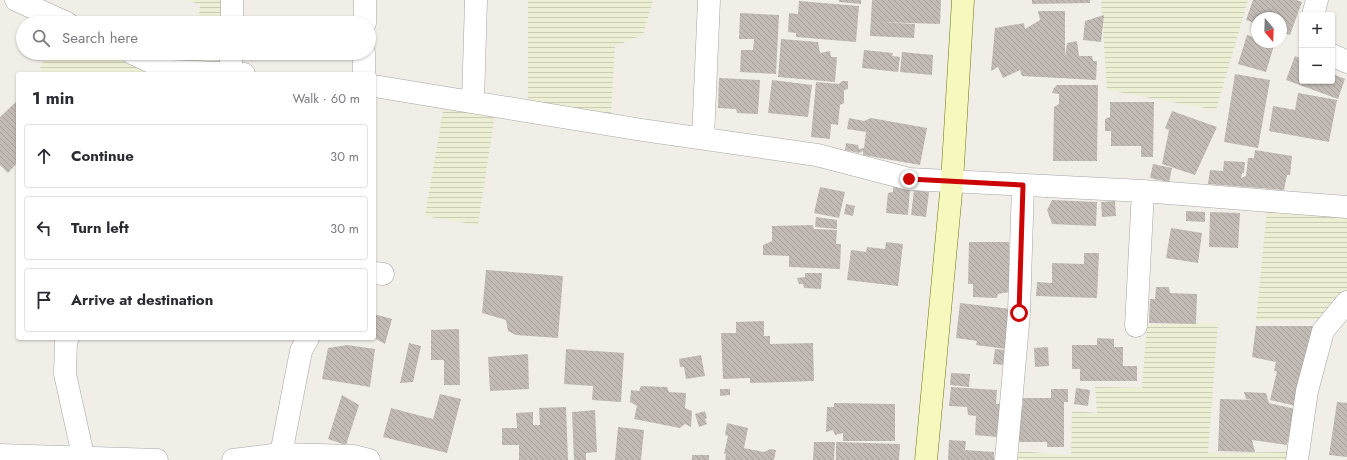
<!DOCTYPE html>
<html lang="en">
<head>
<meta charset="utf-8">
<style>
  body { margin:0; font-family:Jost,sans-serif; background:#f7f7f7; color:#2b2b33 }
  .controls { position:absolute; right:12px; top:12px; display:grid; overflow:hidden; border-radius:4px; box-shadow:0 1px 3px #0004 }
  .controls button { width:36px; height:36px; display:grid; place-items:center; padding:0; border:0; border-bottom:1px solid #e1e1e2; background:#fff; color:#2b2b33; font:20px sans-serif }
  .compass { position:absolute; left:1251px; top:12px; width:36px; height:36px; border-radius:50%; background:#fff; box-shadow:0 1px 3px #0004; rotate:161deg }
  .stop { position:absolute; width:12px; height:12px; margin:-9px; border:3px solid #cc0507; border-radius:50%; background:#fff }
  .stop.end { background:#cc0507; border-color:#fff; box-shadow:0 1px 4px #0008 }
  .list { margin:0; padding:0; list-style:none }
  h2 { display:flex; justify-content:space-between; align-items:center; height:52px; margin:0; padding:0 16px; font-size:17px }
  h2 small { font-size:13px; font-weight:400; color:#7c7c81 }
  .list li { display:grid; grid-template-columns:26px 1fr auto; gap:12px; align-items:center; box-sizing:border-box; height:64px; margin:0 8px 8px; padding:0 8px; border:1px solid #e1e1e2; border-radius:4px }
  .list b { display:block; font-size:15px; white-space:nowrap }
  .list em { font-size:13px; font-style:normal; color:#7c7c81 }
  .icon { flex:none; width:22px; height:22px; fill:none; stroke:currentColor; stroke-width:2; stroke-linecap:round; stroke-linejoin:round }
  .map { position:relative; flex:none; width:1347px; height:460px; overflow:hidden }
  .search { position:absolute; background:#fff; box-shadow:0 1px 3px #0004; left:16px; top:16px; width:360px; height:44px; display:flex; align-items:center; gap:10px; box-sizing:border-box; padding:0 14px; border-radius:22px; color:#7c7c81; font-size:15px }
  .panel { position:absolute; background:#fff; box-shadow:0 1px 3px #0004; left:16px; top:72px; width:360px; height:268px; border-radius:4px }
  .map>svg:first-child { display:block }
</style>
</head>
<body>
<div class="map">
<svg width="1347" height="460" viewBox="0 0 1347 460">
  <defs>
    <pattern id="farmland-rules" width="6" height="5" patternUnits="userSpaceOnUse"><rect width="6" height="5" fill="#edefd4"/><path d="M0 2.5h6" fill="none" stroke="#cbcdb6"/></pattern>
    <pattern id="building-back-hatch" width="6" height="6" patternUnits="userSpaceOnUse"><rect width="6" height="6" fill="#c2bab4"/><path d="M-1 5l2 2M0 0l6 6M5-1l2 2" fill="none" stroke="#a6a09a"/></pattern>
  </defs>
  <rect width="100%" height="100%" fill="#f1eee8"/>
  <path fill="url(#farmland-rules)" d="M188,0h35v23h-25l2,-18z
    M528,0h125l-10,35 -28,11 -4,68 -83,-10z
    M1101,0h147l-32,110 -109,-20z
    M47,53h68l36,17 -2,4h-102l-7,-6z
    M195,53h27v10l-28,2z
    M444,105l51,8 -17,112 -53,-9z
    M1267,210l80,5v79l-22,25 -69,2z
    M1218,323l-10,130 81,-1 -1,8h-273l1,-9 55,4 1,-44 25,2 -2,-26 47,1 5,-63z"/>
  <path fill="url(#building-back-hatch)" d="M839,0h22v4l-22,-2z
    M872,0h69l-1,24 -61,-2 36,2 -1,14 -44,-2z
    M1032,0h58v3l-58,1z
    M1253,0h43l6,2 -12,33 -9,-3v-14h-24v6l-11,-4z
    M799,1l60,5 -3,36 -60,-5v-4l-8,-1 1,-19 9,1z
    M1038,11h27v46l2,-14 10,-2 2,15h13l1,5h4l-1,19 -74,-4 -2,-6 -17,8 -5,-11 -7,4 4,-43 29,-5 1,6 15,-9z
    M740,13l39,2 -3,59 -36,-2 1,-22h12l1,-11h-15z
    M1104,15l-3,27 -18,-2 2,-19z
    M1247,35l10,3v4h18l-9,30 -28,-8z
    M781,39l37,3 2,11 10,-2 1,6h6l-2,25 -57,-5z
    M864,50l29,3 -1,3 8,1 -2,15 -36,-4z
    M902,52l31,3 -1,20 -32,-3z
    M1295,56l7,3v22h30v-10l1,3 12,5 -7,20 -52,-19z
    M1235,74l35,6 -12,68 -34,-6z
    M719,78l41,2 -2,34 -21,-1 -1,-4 -18,-1z
    M772,80l40,5 -4,32 -40,-4z
    M842,81h6v8l-4,1v13l-4,2 -2,20 -7,-1 -1,15 -19,-2 5,-55 23,2z
    M1057,85h41l-1,76h-44l1,-54 5,-3v-10l-7,-1 2,-5z
    M1298,93l39,7 -8,42 -60,-11 4,-25 22,4z
    M18,100v62l-10,11 -8,-8v-48z
    M1110,102h44l-1,55h-12v-11h-30v-15h-6v-12l5,-2z
    M1172,111l45,16 -22,48 -33,-11 7,-34 -4,-2z
    M849,118l15,3 7,-3 56,10 -7,37 -57,-10v-4l-4,2 -14,-3 1,-7 12,2 1,4 5,-1 2,-16 -19,-3z
    M1255,150l37,6 -2,19h-3l-3,15 -76,-6 2,-14 13,1 1,-10 21,1 -1,11h-2l-1,5 5,-2 2,-18h6z
    M1153,164l19,4 -3,14 -19,-4z
    M820,187l25,5 -6,26 -25,-5z
    M893,187l17,2 -2,26 -22,-2 2,-20 5,-1z
    M914,190l15,2 -3,25 -15,-2z
    M1052,200l45,2 -1,24 -44,-2 -5,-14z
    M1115,201l1,15 -14,1 -1,-15z
    M846,204l9,2 -2,10 -9,-2z
    M1186,211l19,1v10l-19,-1z
    M1210,212l30,1 -2,35 -29,-1z
    M816,217l21,3v9l-22,-2z
    M813,225l1,4 23,1 -1,14h5l-1,25 -51,-2v-11l-26,-1v-10l9,-4v-15z
    M1171,228l31,5 -4,30 -32,-5z
    M886,242l17,2 -5,42 -51,-6 4,-30 15,2 1,-5 18,2z
    M969,242h40v50l-11,2 -1,4 -24,-1v-13h-5z
    M1084,253h15l-2,45 -61,-2 1,-14 15,1v-20l32,1z
    M486,270l77,6 -5,62 -42,-3 -8,-4 -2,-11 -24,-7z
    M805,273h17l-1,16 -17,-1 -1,-4h-4l-2,-6 8,-1z
    M1156,287h13l1,6 27,1 -1,30 -47,-1 1,-24h5z
    M960,303l51,6 -5,40 -30,-4 1,-4 -21,-3z
    M374,314l18,5 -7,25 -11,-6z
    M764,321v15h6v8l43,-1 1,38 -64,2v-5l-27,1 -2,-46h15v-11z
    M1256,326h57l-13,51h-1l-1,5 4,1 -6,23 -26,-6 7,-29h-3l2,-9 -24,-5z
    M459,329l1,56h-16v-25h-13v-30z
    M1097,338l17,1v8h9v19h14v15h-57v-12h-8v-24h25z
    M409,343l12,3 -8,36 -13,1z
    M347,345l28,4 -5,38 -48,-8 6,-31z
    M1048,347l1,19 -14,1 -1,-19z
    M566,349l58,4 -3,49 -29,-2 1,-14 -29,-2z
    M995,349l10,1 -2,15 -10,-1z
    M528,354l1,35 -39,2 -2,-34z
    M701,355l4,21 -19,3 -2,-12h-4l-1,-8z
    M951,373l19,1 -1,13 -19,-2z
    M641,386l26,1 2,5 17,1 -1,15 7,3 -1,16 -6,-3 -5,4 -46,-9 3,-13 -7,-4 1,-12 8,1z
    M951,387l46,3 -1,14h4l-2,33 -23,-2 1,-19 -8,-1 -1,-8 -18,-1z
    M1076,388l14,2 -2,16 -14,-2z
    M720,389h10v6l-10,1z
    M1051,389h17v13h-4v45h-17v-5h-29v-35l5,-1v-8h28z
    M1244,392l22,1 3,10 26,6 -8,36 -35,-5 3,12 -37,-1 2,-52 34,1 -8,-1z
    M440,394l21,5 -14,54 -64,-16 8,-29 42,11z
    M342,395l17,10 -13,40 -18,-6z
    M1337,402l10,1v54l-18,-2z
    M834,403l61,1v37h-52v-8l-8,2 -2,-5 -7,2 1,-25h7z
    M566,407l2,53h-49v-15h-17v-17h15l-1,-15 17,-1v13h7l-1,-17z
    M595,410l2,42 -11,1v7h-12l-2,-48z
    M705,411l2,7 -2,1 2,5 -8,3 -4,-13z
    M727,423l21,5 -4,20 20,4 6,-3 6,1 -2,10h-49l1,-6h-2l4,-18 -3,-1z
    M618,427l26,3 -3,30h-26z
    M949,440l17,1 -1,9 29,2v8h-46z
    M814,442h21l-1,18h-21z
    M836,442l64,2 -1,16h-63z
    M692,455h17v5h-17z"/>
  <g fill="none" stroke-linecap="round" stroke-linejoin="round">
    <g stroke="#a5a5a5" stroke-width="23">
      <path id="street" d="M16,0l51,23
        M1313,15l4,-15
        M232,23v-23
        M365,23v-23
        M132,53l38,18 74,3
        M1332,55l15,7
        M225,74l6,-8v-13
        M364,74v-21
        M374,86l268,44 175,25 92,24 234,12
        M473,102l3,-102
        M703,138l6,-138
        M374,273l9,1
        M1136,326l7,-135 204,16
        M68,338l-2,3 -1,33 19,86
        M281,454l20,-103 7,-13
        M0,455l157,5
        M233,460l48,-6 72,2 16,4
        M1006,460l13,-147 4,-128
        M1297,460l10,-69 16,-60 24,-29"/>
    </g>
    <g stroke="#6c7808" stroke-width="23">
      <path id="secondary" d="M926,460l26,-278 11,-182"/>
    </g>
    <use href="#street" stroke="#fff" stroke-width="22"/>
    <use href="#secondary" stroke="#f6f8be" stroke-width="22"/>
  </g>
  <g fill="none" stroke-linecap="round" stroke-linejoin="round">
    <path stroke="#cc0507" stroke-width="5" d="M909,179l114,6 -4,128"/>
  </g>
</svg>
<div class="controls">
<button>+</button>
<button>−</button>
</div>
<svg class="compass" viewBox="-18 -18 36 36"><path d="M0-13l5 13h-10z" fill="#e53935"/><path d="M0 13l5-13h-10z" fill="#7c7c81"/></svg>
<div class="stop" style="left:1019px;top:313px"></div>
<div class="stop end" style="left:909px;top:179px"></div>
<div class="search"><svg class="icon" aria-label="search" viewBox="0 0 24 24"><circle cx="10" cy="10" r="6"/><path d="M15 15l6 6"/></svg>Search here</div>
<section class="panel">
<h2>1 min<small>Walk · 60 m</small></h2>
<ul class="list">
<li><svg class="icon" aria-label="ahead" viewBox="0 0 24 24"><path d="M12 20V5M6 11l6-6 6 6"/></svg><div><b>Continue</b></div><em>30 m</em></li>
<li><svg class="icon" aria-label="left" viewBox="0 0 24 24"><path d="M17 20v-9H6M10 6l-5 5 5 5"/></svg><div><b>Turn left</b></div><em>30 m</em></li>
<li><svg class="icon" aria-label="arrive" viewBox="0 0 24 24"><path d="M6 21V4h12l-3 4 3 4H6"/></svg><div><b>Arrive at destination</b></div></li>
</ul>
</section>
</div>
</body>
</html>
